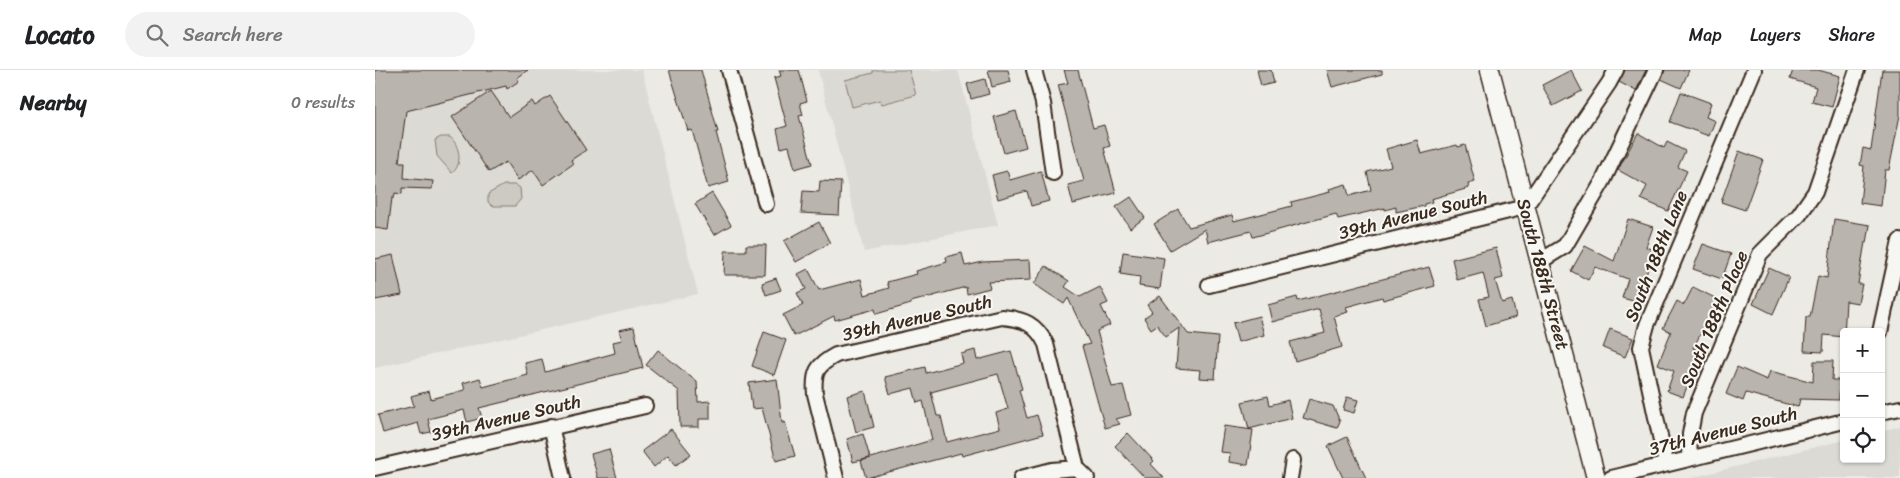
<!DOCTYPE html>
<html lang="en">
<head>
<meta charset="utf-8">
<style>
  body { margin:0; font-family:Sriracha,sans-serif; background:#f2f2f2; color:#202124 }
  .controls { position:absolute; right:15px; bottom:15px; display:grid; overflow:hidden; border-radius:5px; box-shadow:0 1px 4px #0004 }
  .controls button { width:45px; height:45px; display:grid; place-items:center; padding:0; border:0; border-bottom:1px solid #e0e0e0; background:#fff; color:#202124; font:25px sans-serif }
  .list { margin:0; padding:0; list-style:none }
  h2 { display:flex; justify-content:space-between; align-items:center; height:65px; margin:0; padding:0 20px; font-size:21px }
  h2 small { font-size:16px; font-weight:400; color:#757577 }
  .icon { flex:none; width:28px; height:28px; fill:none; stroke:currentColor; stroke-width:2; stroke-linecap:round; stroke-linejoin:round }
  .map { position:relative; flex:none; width:1525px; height:408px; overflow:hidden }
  header { display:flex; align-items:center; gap:30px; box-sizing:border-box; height:70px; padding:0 25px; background:#fff; border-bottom:1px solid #e0e0e0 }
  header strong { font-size:24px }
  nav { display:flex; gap:28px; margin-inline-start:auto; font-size:18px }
  .search { width:350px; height:45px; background:#f2f2f2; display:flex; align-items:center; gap:12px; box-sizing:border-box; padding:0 18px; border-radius:28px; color:#757577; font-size:19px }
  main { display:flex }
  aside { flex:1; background:#fff }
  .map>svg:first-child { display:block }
</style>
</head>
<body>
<header>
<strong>Locato</strong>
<div class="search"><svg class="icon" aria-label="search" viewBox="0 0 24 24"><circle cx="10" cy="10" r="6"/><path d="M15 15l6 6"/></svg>Search here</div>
<nav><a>Map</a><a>Layers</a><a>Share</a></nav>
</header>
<main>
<aside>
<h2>Nearby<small>0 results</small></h2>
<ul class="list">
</ul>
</aside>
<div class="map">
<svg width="1525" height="408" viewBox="0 0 1525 408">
  <rect width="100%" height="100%" fill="#ebeae5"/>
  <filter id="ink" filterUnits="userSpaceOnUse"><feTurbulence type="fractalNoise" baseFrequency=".02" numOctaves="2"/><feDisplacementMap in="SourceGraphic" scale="10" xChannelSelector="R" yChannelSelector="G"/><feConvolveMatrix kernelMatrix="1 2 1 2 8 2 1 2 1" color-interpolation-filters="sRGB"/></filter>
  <g filter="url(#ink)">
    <path fill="#dcdad4" d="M0,0h267l56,224 -323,74z
      M443,0h140l40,155 -134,27z
      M1525,356v52h-210l154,-38v19h37v-28z"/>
    <path fill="#cdcac4" stroke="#847a71" d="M498,0h36l7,25 -34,9 -2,-4 -28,7 -7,-27 28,-7z
      M66,67h9c10,8 13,28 2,36l-15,-17 -2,-16z
      M129,115h12l4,3 1,11 -6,7h-23l-4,-4v-8z"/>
    <path fill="#bab4ae" stroke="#3b2a1e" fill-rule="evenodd" d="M0,0h153l-11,8 2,3 -12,8 -1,-3 -100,25 -7,51h6l-1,16 29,3 -1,8 -30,-1v6l-7,-1 -1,5h-2l-4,32 -13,-2z
      M294,0h32l17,62h-2l13,50 -21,6 -16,-58 -4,1z
      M404,0h20l8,31 -7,2 3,12 -4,1 13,48 -17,5 -6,-23 -8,2 -4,-19 10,-3 -13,-48 7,-2z
      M613,0h20l3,12 -19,5z
      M689,0h14l15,58 11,-3 6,21 -6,2 12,45 -43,11 -5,-19 16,-4 -26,-96 10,-2z
      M882,0h14l3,13 -13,3z
      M952,0h55v4l-50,13z
      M1196,0l11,21 -29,15 -11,-21z
      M1250,0h21l-10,21 -17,-9z
      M1290,0h24l-8,18 -20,-9z
      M1418,0h25l22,6 -8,31 -20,-5 4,-15 -26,-8z
      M1507,0h18v45l-11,55h-4l-4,36 -21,-3 4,-37 -4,-1 3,-17 8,2z
      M610,9l4,15 -18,5 -4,-15z
      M116,21l18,26 23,-16 3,5 15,-10 36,54 -15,10 2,4 -30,21 -10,-15 -15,10 -12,-18 -17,10 -37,-55z
      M1306,22l30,11 -5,14 9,4 -6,15 -39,-14z
      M641,41l10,36 -22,6 -10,-36z
      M1263,63l26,15 3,-6 18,9 -7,16 9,4 -19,40 -27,-12 6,-13 -29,-16z
      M1042,70l4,14 36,-9 1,2 7,-2 10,37 -7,2 1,4 -38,11 1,3 -8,2v2l-28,6v-5l-11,3v-2l-47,11 -2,-5 -83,23 -2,-6 -43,11 -3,-13 -35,21 -16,-26 24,-15 11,18 43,-12 2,6 58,-15 -1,-4 39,-10 -1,-3 17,-5 3,12 22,-6 -4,-18 24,-6 -5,-17z
      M1364,81l24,9 -18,50 -24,-8z
      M632,101l3,9 31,-9 8,30 -18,5 -4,-15 -29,8 -6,-24z
      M445,111l21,1 -2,33 -38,-2 2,-22 16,1z
      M337,123l19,32 -17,10 -19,-31z
      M756,127l14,21 -15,10 -14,-21z
      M1253,149l25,8 -7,20 8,3 -17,52 -15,-4 6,-19 -33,-12 -7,13 -17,-9 14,-25 29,15z
      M1459,149l36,6 -3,18 -2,-1 -7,42h4l-4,19 -12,-2 -2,36 -20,-2 -1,17 -19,-1 2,-34h4l8,-41 9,2z
      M444,152l11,21 -34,19 -12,-21z
      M1328,174l28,10 -9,25 -29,-10z
      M371,175h20l-1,30h-41l1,-24h21z
      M1121,178l7,30 -8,2 7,23 10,-3 4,17 -30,9 -7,-27 10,-2 -6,-24 -26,7 -5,-21z
      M748,182l41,6 -4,31 -21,-3 1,-9 -20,-3z
      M587,183l3,13 18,-4 47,-2 1,20 -43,2 2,6 -23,6 -1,-7 -55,15v2l-35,10 -1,-5 -40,11 -1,-4 -40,20 -11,-21 20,-10 -6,-12 9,-4 -8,-15 10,-5 11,21 42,-11 4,16 24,-7 -2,-6 30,-8 -1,-3 31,-9 -1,-5z
      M18,185l9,40 -27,5v-41z
      M671,196l23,15 -4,6 15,10 20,-10 8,16 -7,3 9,19 -13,6 15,56 11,-2 8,30 -15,4 4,5 -15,4 -23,-82 8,-2 -22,-46 -4,6 -30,-20z
      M1054,197l6,19 -52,14 -1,-3 -36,10 2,5 -14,4 8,31 -47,14 -5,-19 35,-9 -6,-24 -47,13 -4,-17 29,-8 1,4z
      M1394,198l20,9 -16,37 -20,-10z
      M401,208l5,12 -15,5 -4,-12z
      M1318,217l26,13 -26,48 8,3 -18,46 -16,-6 7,-20 -16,-7 13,-32 -8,-4 14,-27 7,4z
      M785,226l28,38 30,3 -3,42 -16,-1 1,-8 -24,-2 3,-40 -13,9 -9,-12 -6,4 -7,-11 8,-6 -5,-7z
      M884,246l5,19 -26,7 -5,-19z
      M259,257l9,41 -164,40 3,10 -15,4 -3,-12 -36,9 3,13 -10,2 -3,-11 -35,10 -5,-18 36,-9 -3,-10 18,-5 2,8 34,-9 -2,-7 17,-5 3,9 45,-12 -3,-12 17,-4 3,13 70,-19 -2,-11 9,-2 -3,-10z
      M1235,259l23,9 -8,19 -22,-9z
      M389,262l22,8 -12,35 -22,-9z
      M283,280l39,32 1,20 12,-1v18h-11v8h-19l-1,-36 -33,-26z
      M600,280l2,10 34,-9 11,38 -3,1 8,28 10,-3 6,19 -81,22 -1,-3 -95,25 -5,-17 71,-21 -9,-39 -6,2 -4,-15 -23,6 -5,-17 40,-10 1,6 37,-10 -2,-9zM623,304l10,35 -12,4 4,15 -53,14 -6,-26h-4l-6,-24z
      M1439,291h19l-1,19h8l-1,20 -39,-1 -2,8 -52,-14 -3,8 -17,-7 11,-27 30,13 3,-9 43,11z
      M402,309l5,44 3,-1 10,34 -19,5 -14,-53 -10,1 -3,-26z
      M490,321l9,36 -18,5 -9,-36z
      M893,326l2,9 18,-5 4,18 -43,11 -7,-27z
      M972,327l11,3 -4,13 -11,-3z
      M934,329l24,7 7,15 -3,7 -34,-10z
      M849,356l29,4 -5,35 -19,-3 1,-9 -10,-1z
      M296,359l20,25 -15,11 -8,-10 -14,12 -12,-16z
      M753,363l26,28 -3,3 13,14h-19l-30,-32z
      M488,364l7,24 -17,4 -6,-23z
      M972,367l19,41h-23l-15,-32z
      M234,379l8,29h-19l-7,-24z"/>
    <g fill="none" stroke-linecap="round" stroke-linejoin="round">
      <g stroke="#3b2a1e" stroke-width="18">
        <path id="minor" d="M354,0l37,134
          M659,0l9,33 10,70
          M1164,192l26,-16 38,-65 53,-111
          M834,215l316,-78 84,-124 7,-13
          M1505,262l20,-91
          M1506,342l19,-4
          M176,356l12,52
          M1314,389l1,-25 4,-21 66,-159 39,-39 16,-23 42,-122
          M1291,394l-25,-117 6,-22 107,-255
          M0,398l270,-62
          M702,398l10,10
          M461,408l-21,-84c-2,-22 2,-29 21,-39l166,-38c22,2 34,7 44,27l31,124
          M646,408l31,-8 25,-2
          M915,408l3,-18
          M1236,408l233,-57"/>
      </g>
      <g stroke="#3b2a1e" stroke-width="21">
        <path id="major" d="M1115,0l106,408"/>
      </g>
      <use href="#minor" stroke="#f6f6f2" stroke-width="14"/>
      <use href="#major" stroke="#f6f6f2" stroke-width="18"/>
    </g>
  </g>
  <g text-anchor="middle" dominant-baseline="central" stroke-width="4" stroke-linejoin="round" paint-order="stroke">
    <g font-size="18" fill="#3b2a1e" stroke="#f6f6f2">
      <text transform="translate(1038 145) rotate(-14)">39th Avenue South</text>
      <text transform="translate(1281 186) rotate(-68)">South 188th Lane</text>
      <text transform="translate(1168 204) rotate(75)">South 188th Street</text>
      <text transform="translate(542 248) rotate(-13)">39th Avenue South</text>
      <text transform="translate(1339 249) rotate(-67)">South 188th Place</text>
      <text transform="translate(131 348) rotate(-13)">39th Avenue South</text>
      <text transform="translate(1348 361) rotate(-14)">37th Avenue South</text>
    </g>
  </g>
</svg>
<div class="controls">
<button>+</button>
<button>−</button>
<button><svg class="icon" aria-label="locate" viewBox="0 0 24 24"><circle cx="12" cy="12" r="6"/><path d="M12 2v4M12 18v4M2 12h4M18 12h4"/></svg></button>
</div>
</div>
</main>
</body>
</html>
